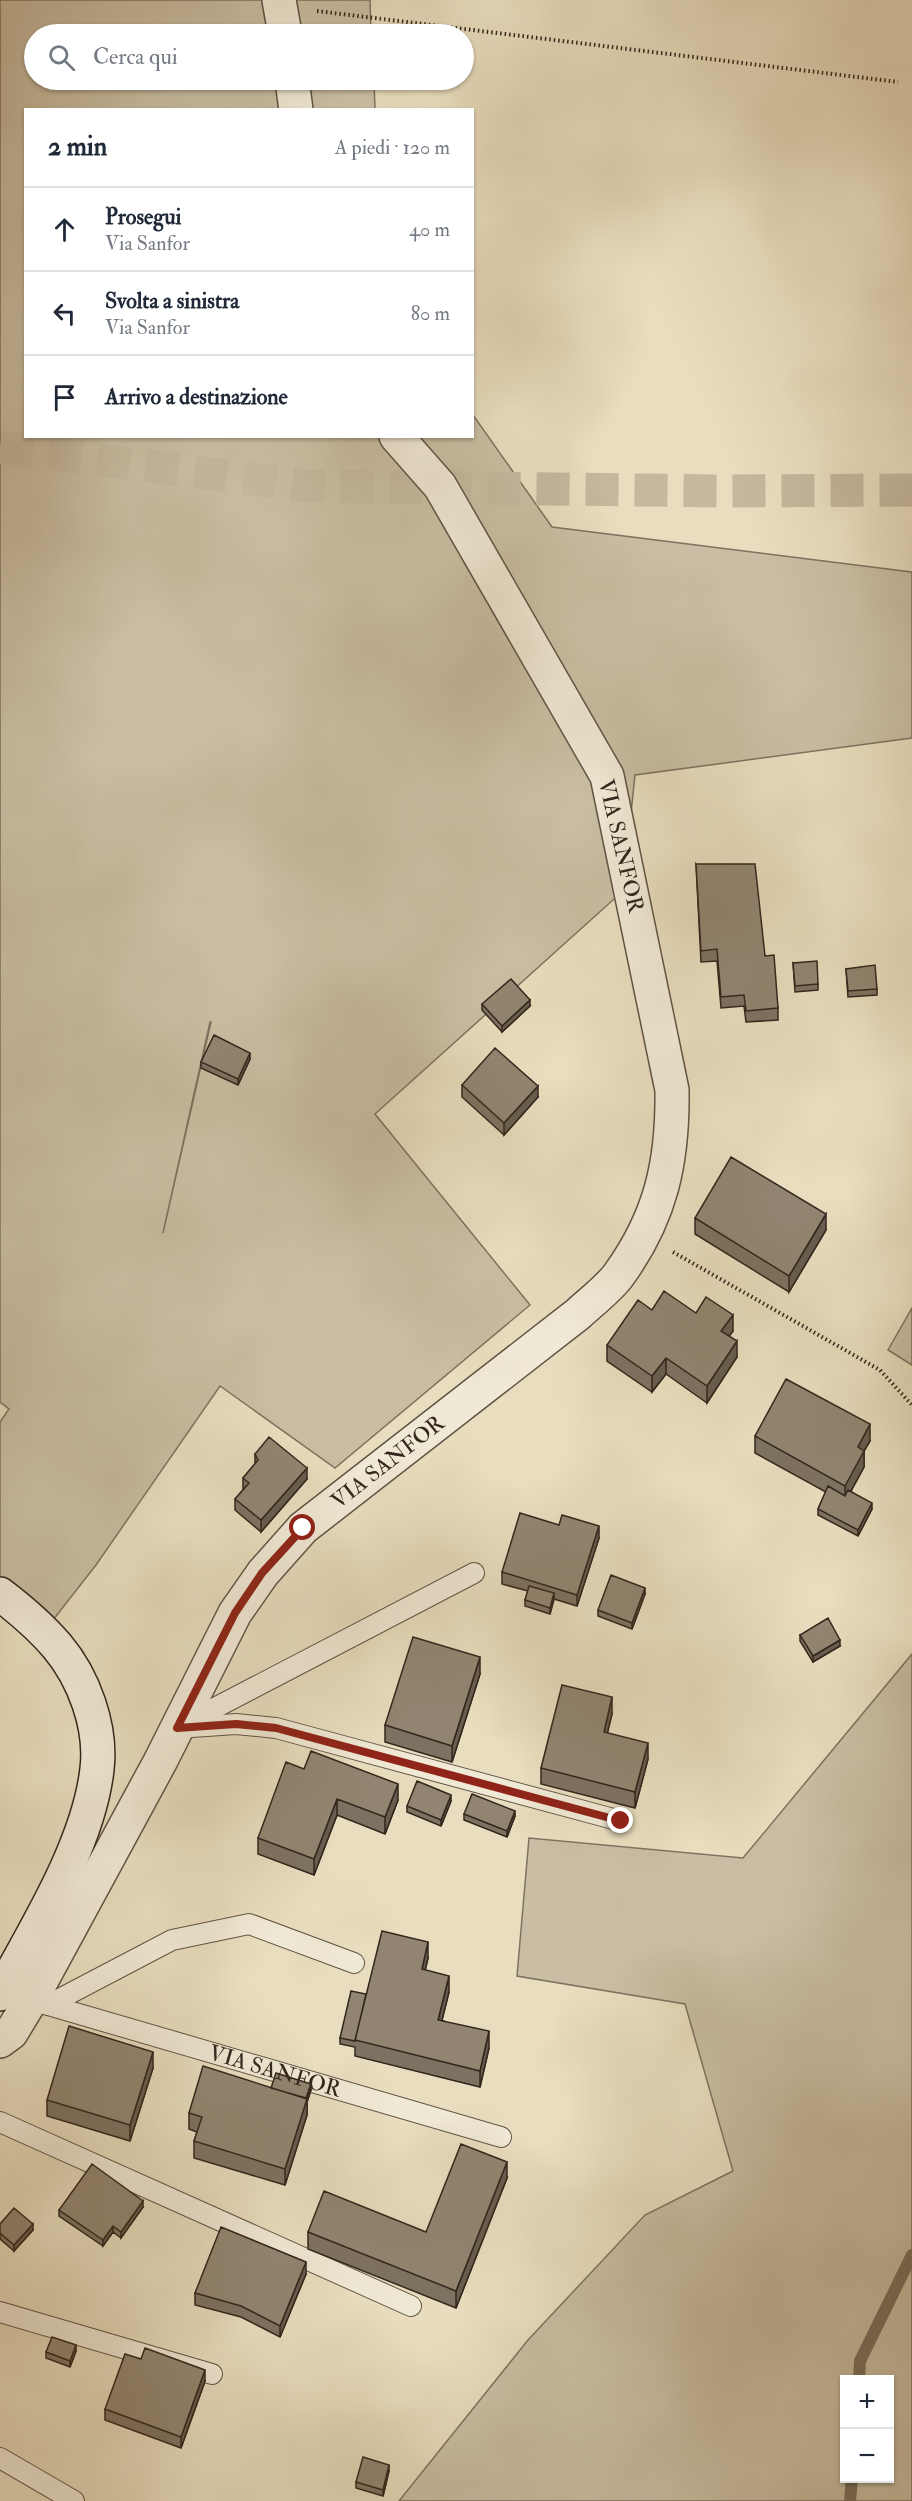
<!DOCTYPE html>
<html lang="it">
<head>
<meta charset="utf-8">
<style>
  body { margin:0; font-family:"IM FELL Double Pica",serif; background:#f2f2f3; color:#1f2937 }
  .controls { position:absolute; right:18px; bottom:18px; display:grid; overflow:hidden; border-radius:0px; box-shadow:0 2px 4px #0004 }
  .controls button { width:54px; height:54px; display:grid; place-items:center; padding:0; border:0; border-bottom:2px solid #e0e1e3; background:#fff; color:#1f2937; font:30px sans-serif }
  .stop { position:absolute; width:18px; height:18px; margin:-14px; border:4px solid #8f2418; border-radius:50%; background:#fff }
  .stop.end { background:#8f2418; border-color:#fff; box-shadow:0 2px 6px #0008 }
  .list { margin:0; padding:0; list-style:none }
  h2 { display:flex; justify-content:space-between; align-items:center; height:78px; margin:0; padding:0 24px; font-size:26px }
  h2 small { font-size:20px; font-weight:400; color:#747a83 }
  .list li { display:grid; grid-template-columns:39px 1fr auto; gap:18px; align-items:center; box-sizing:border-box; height:84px; padding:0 24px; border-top:2px solid #e0e1e3 }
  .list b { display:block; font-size:22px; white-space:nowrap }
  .list p { margin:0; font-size:20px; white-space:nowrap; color:#747a83 }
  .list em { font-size:20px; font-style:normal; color:#747a83 }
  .icon { flex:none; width:33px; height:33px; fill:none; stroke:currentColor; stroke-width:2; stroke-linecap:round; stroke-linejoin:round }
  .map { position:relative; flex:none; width:912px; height:2501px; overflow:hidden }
  .search { position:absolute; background:#fff; box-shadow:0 2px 4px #0004; left:24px; top:24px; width:450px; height:66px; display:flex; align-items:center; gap:15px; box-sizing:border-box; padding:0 21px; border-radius:33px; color:#747a83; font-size:22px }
  .panel { position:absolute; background:#fff; box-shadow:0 2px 4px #0004; left:24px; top:108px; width:450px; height:330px; border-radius:0px }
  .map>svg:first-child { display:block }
</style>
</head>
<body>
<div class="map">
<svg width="912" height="2501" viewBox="0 0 912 2501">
  <rect width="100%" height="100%" fill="#e8ddbe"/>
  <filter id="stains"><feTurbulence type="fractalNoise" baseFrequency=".00333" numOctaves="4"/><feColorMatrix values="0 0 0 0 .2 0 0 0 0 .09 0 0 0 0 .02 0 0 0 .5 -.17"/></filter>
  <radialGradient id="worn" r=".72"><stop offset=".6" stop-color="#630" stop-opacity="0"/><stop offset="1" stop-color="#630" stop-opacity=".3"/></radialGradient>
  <path fill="#c9bea3" stroke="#7e7260" stroke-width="1.5" fill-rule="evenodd" d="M0,0h370l1,34h-337v46h340l1,29 -349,1v326h446l1,-21 79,112 360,45v166l-277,37 -12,116 -248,223 155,191 -195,163 -115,-82 -124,179 -61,78 -35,-28v-193l9,-13 -9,-7zM210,1022h1l-48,211z
    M912,1308v57l-24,-15z
    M912,1654v847h-513l129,-161 117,-125 88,-44 -48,-167 -168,-28 12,-138 214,20zM844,2380h46v98h-46z"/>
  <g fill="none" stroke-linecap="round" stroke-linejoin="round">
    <path stroke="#7a6f5d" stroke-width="12" d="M859,2380l1,-19 52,-106
      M850,2501l2,-23"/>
    <path stroke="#c4b89e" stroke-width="33" stroke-dasharray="33 16" stroke-linecap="butt" d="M0,447l307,39 413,5 192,-1"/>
    <g stroke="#605445" stroke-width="22">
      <g id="lane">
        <path d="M184,1724l290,-151"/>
        <path d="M177,1728l59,-4 40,4 345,93"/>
        <path id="s1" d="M31,2000l470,137"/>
        <path d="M48,2005l124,-65 77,-16 105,39"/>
        <path d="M0,2122l411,184"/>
        <path d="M0,2312l212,62"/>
        <path d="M0,2458l74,43"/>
      </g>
    </g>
    <g stroke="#605445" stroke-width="36">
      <g id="street">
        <path d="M279,0l6,34"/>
        <path d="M292,80l4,30"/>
        <path id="s2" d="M0,2041l11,-8 20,-33 129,-238 75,-149 28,-40 40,-45 275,-214c13,-12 29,-24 40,-38 43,-59 55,-114 54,-186l-65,-314 -167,-290 -44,-50"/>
      </g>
    </g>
    <g stroke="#33261d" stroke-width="36">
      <path id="secondary" d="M0,1594c21,16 40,32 57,52 27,32 45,81 40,123 -8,74 -61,159 -97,225"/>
    </g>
    <path stroke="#33261d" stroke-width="4" stroke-dasharray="1.5 3" stroke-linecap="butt" d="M317,11l581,71
      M673,1252l207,118 32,35"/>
    <use href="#lane" stroke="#f0e9d5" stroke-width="20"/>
    <use href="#street" stroke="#f0e9d5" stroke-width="33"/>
    <use href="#secondary" stroke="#f0e9d5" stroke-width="33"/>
  </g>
  <path fill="#7d7261" stroke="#33261d" stroke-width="1.5" d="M696,864l69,92 13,52v12l-32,2 -2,-16 -23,2 -4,-47 -16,1z
    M793,963l25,21v6l-23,2z
    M846,969l31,20v6l-29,2z
    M482,1004l48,2 -28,26 -20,-22z
    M250,1059l-12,26 -37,-17v-6z
    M462,1085l76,12 -34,38 -42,-38z
    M695,1218l131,12 -37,62 -94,-58z
    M652,1310l44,3 37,18 -4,5 8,21 -30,46 -41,-29 -14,18 -45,-31v-16z
    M755,1436l115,5 -6,10v16l-13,24 21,18 -14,27 -40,-21v-6l8,-17 -71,-39z
    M255,1454l52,25 -46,53 -26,-22v-11l8,-9v-12l12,-14z
    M599,1538l-22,68 -23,-7 -4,15 -25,-8v-6l3,-9 -26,-7v-12z
    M645,1594l-13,35 -34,-13v-6z
    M800,1635l40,11 -27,16 -13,-21z
    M480,1674l-28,88 -67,-20v-17z
    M612,1714l-5,19 41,26 -13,49 -94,-24v-16z
    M304,1769l94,31 -13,34 -48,-19 -23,60 -56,-21v-16z
    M451,1801l-10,25 -34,-14v-6z
    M464,1814l51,2 -8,21 -43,-17z
    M428,1958l-3,12 24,22 -7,28 47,28 -9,39 -125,-31v-9l-15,-3v-6l26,-44z
    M153,2068l-23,73 -83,-25v-16z
    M271,2088l40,2 -4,12v13l-22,70 -91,-27v-17l3,-9 -8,-3v-16z
    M507,2178l-51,130 -148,-59v-17h118z
    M143,2207l-22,31 -8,-6 -10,14 -44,-30v-6z
    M0,2224l33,6 -19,21 -14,-12z
    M306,2274l-26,63 -39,-20 -46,-12v-12z
    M76,2351l-6,16 -24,-9v-6z
    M205,2381l-24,67 -76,-28v-11z
    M389,2471l-6,25 -27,-8v-6z"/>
  <path fill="#665d4f" stroke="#33261d" stroke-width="1.5" d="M530,1000v6l-28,26v-6z
    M250,1053v6l-12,26v-6z
    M538,1086v11l-34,38v-12z
    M826,1214v16l-37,62v-16z
    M733,1315v16l-12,16v-16z
    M737,1341v16l-30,46v-17z
    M666,1358v16l-14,18v-16z
    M870,1424v17l-6,10v16l-19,35v-16l13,-39z
    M307,1468v11l-46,53v-12z
    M872,1503v6l-14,27v-6z
    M599,1526v12l-22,68v-11z
    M645,1588v6l-13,35v-6z
    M554,1593v6l-4,15v-6z
    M840,1640v6l-27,16v-6z
    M480,1657v17l-28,88v-16z
    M612,1697v17l-8,34v-16z
    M648,1743v16l-13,49v-16z
    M398,1784v16l-13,34v-17z
    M451,1795v6l-10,25v-6z
    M337,1799v16l-23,60v-16z
    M515,1811v5l-8,21v-6z
    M428,1942v16l-6,27v-16z
    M449,1976v16l-11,44v-16z
    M489,2031v17l-9,39v-16z
    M153,2052v16l-23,73v-16z
    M311,2084v6l-4,12v13l-22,70v-16z
    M507,2162v16l-51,130v-17z
    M143,2201v6l-22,31v-6z
    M33,2224v6l-19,21v-6z
    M113,2226v6l-10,14v-6z
    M306,2262v12l-26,63v-11z
    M76,2345v6l-6,16v-6z
    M205,2370v11l-24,67v-11z
    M389,2465v6l-6,25v-6z"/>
  <path fill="#918571" stroke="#33261d" stroke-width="1.5" d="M696,864h59l10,92 9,-1 4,53 -32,3 -2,-16 -23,2 -4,-48 -16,2z
    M817,961l1,23 -23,2 -2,-23z
    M875,965l2,24 -29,2 -2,-22z
    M511,979l19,21 -28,26 -20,-22z
    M214,1035l36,18 -12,26 -37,-17z
    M495,1048l43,38 -34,37 -42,-38z
    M731,1157l95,57 -37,62 -94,-58z
    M664,1291l32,22 10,-16 27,18 -12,16 16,10 -30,45 -41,-28 -14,18 -45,-31 31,-45 14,10z
    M786,1379l84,45 -12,23 6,4 -19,35 -90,-50z
    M269,1437l38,31 -46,52 -26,-21 14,-16 -6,-5 15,-18 -3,-6z
    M828,1486l17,10 3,-6 24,13 -14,27 -40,-21z
    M520,1513l39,12 3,-10 37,11 -22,69 -75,-23z
    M611,1575l34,13 -13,35 -34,-13z
    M529,1586l25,7 -4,15 -25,-8z
    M828,1618l12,22 -27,16 -13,-21z
    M413,1637l67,20 -28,89 -67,-21z
    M562,1685l50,12 -8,35 44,11 -13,49 -94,-24z
    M311,1751l87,33 -13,33 -48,-18 -23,60 -56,-21 28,-76 18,7z
    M417,1781l34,14 -10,25 -34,-14z
    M472,1794l43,17 -8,20 -43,-17z
    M382,1931l46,11 -6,27 27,7 -11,44 51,11 -9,40 -125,-31z
    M351,1991l15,3 -11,47 -15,-3z
    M69,2026l84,26 -23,73 -83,-25z
    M203,2066l104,33 -22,70 -91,-28 8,-24 -13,-4z
    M276,2073l35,11 -5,14 -35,-10z
    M461,2144l46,18 -51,129 -148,-59 16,-41 102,41z
    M92,2164l51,37 -22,31 -8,-6 -10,14 -44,-30z
    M14,2208l19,16 -19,21 -14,-12v-9z
    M221,2227l85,35 -26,64 -39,-20 -46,-13z
    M52,2337l24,8 -6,16 -24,-9z
    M145,2348l60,22 -24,67 -76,-28 20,-55 16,5z
    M363,2457l26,8 -6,25 -27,-8z"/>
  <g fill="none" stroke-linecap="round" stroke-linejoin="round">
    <path stroke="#8f2418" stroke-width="8" d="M303,1528l-41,45 -27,40 -58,115 59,-4 40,4 345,93"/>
  </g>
  <g text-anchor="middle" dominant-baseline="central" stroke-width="5" stroke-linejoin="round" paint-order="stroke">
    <g font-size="22" fill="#33261d" stroke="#f0e9d5">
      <text transform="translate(621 846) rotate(77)">VIA SANFOR</text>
      <text stroke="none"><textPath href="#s2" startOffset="706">VIA SANFOR</textPath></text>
      <text stroke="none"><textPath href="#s1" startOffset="254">VIA SANFOR</textPath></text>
    </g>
  </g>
  <rect width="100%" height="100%" filter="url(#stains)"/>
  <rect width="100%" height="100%" fill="url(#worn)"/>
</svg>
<div class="controls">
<button>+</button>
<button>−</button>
</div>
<div class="stop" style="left:303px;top:1528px"></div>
<div class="stop end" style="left:621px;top:1821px"></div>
<div class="search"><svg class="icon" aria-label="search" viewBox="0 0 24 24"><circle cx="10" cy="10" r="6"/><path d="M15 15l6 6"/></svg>Cerca qui</div>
<section class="panel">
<h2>2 min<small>A piedi · 120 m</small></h2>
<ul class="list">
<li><svg class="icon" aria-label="ahead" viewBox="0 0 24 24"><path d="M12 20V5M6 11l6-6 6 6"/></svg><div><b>Prosegui</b><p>Via Sanfor</p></div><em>40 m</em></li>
<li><svg class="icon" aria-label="left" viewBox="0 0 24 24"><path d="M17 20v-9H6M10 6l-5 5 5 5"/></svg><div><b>Svolta a sinistra</b><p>Via Sanfor</p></div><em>80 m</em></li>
<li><svg class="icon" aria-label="arrive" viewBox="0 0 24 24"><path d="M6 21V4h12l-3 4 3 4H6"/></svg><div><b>Arrivo a destinazione</b></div></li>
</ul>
</section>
</div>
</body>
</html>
